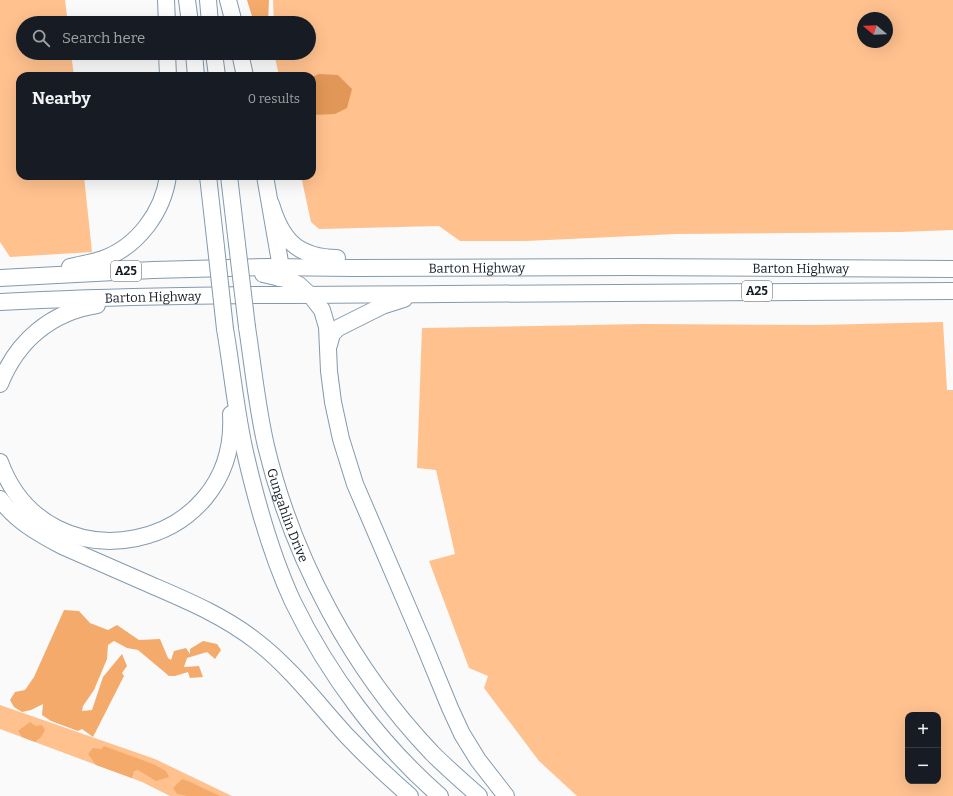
<!DOCTYPE html>
<html lang="en">
<head>
<meta charset="utf-8">
<style>
  body { margin:0; font-family:Bitter,serif; background:#20242c; color:#f1f3f6 }
  .controls { position:absolute; right:12px; bottom:12px; display:grid; overflow:hidden; border-radius:8px; box-shadow:0 4px 16px #0002 }
  .controls button { width:36px; height:36px; display:grid; place-items:center; padding:0; border:0; border-bottom:1px solid #363941; background:#171b24; color:#f1f3f6; font:20px sans-serif }
  .compass { position:absolute; left:857px; top:12px; width:36px; height:36px; border-radius:50%; background:#171b24; box-shadow:0 4px 16px #0002; rotate:289deg }
  .list { margin:0; padding:0; list-style:none }
  h2 { display:flex; justify-content:space-between; align-items:center; height:52px; margin:0; padding:0 16px; font-size:17px }
  h2 small { font-size:13px; font-weight:400; color:#9ea1a6 }
  .icon { flex:none; width:22px; height:22px; fill:none; stroke:currentColor; stroke-width:2; stroke-linecap:round; stroke-linejoin:round }
  .map { position:relative; flex:none; width:953px; height:796px; overflow:hidden }
  .search { position:absolute; background:#171b24; box-shadow:0 4px 16px #0002; left:16px; top:16px; width:300px; height:44px; display:flex; align-items:center; gap:10px; box-sizing:border-box; padding:0 14px; border-radius:22px; color:#9ea1a6; font-size:15px }
  .panel { position:absolute; background:#171b24; box-shadow:0 4px 16px #0002; left:16px; top:72px; width:300px; height:108px; border-radius:12px }
  .map>svg:first-child { display:block }
</style>
</head>
<body>
<div class="map">
<svg width="953" height="796" viewBox="0 0 953 796">
  <rect width="100%" height="100%" fill="#fafafa"/>
  <path fill="#ffc18e" fill-rule="evenodd" d="M0,0h65l3,23h-45v30h48l3,23h-54v100h64l8,76 -82,5 -10,-15z
    M273,0h680v230l-53,2 -224,2 -150,7h-66l-21,-15 -120,3 -8,-7 -10,-46h11v-100h-33l-5,-23h35v-30h-35zM863,18h24v24h-24z
    M943,322l4,68h6v406h-376l-38,-35 -55,-73 4,-12 -19,-8 -40,-107 26,-7 -19,-84 -19,-2 5,-140 221,-4 176,1zM908,715h30v66h-30z
    M0,705l155,54 77,37h-62l-28,-14 -142,-53z"/>
  <path fill="#f4aa6a" d="M247,0h22l-1,23h-14z
    M64,610l15,1 11,12 18,7 9,-5 22,15 21,-1 8,19 3,2 3,-9 12,-3 4,6v-5l13,-8 14,3 4,6 -6,9 -8,-7 -20,6 -3,9 15,-1 4,11 -13,1 -2,-6 -13,4h-6l-31,-26 -11,-2 -13,-7 -6,4 -1,14 -13,31 -11,16 -1,5 10,-1 11,-33 19,-23 5,12 -5,7 2,3 -31,61 -11,-8 -4,2 -27,-10 -9,-6 1,-11 -12,6 -9,2 -8,-5 -4,-7 5,-8 10,-2 9,-13z
    M30,722l6,4 6,-1 3,5 -4,7 -6,5 -13,-5 -4,-6z
    M104,746l49,18 13,7 3,6 -13,4 -18,-11 -4,1 -2,7 -36,-13 -8,-11 5,-6 8,1z
    M182,779l6,2 32,15h-33l-10,-2 -4,-6z"/>
  <path fill="#e19757" d="M319,74l19,1 14,14 -5,19 -12,6 -23,1v-38z"/>
  <g fill="none" stroke-linecap="round" stroke-linejoin="round">
    <g stroke="#849aac" stroke-width="18">
      <g id="highway">
        <path d="M166,0l1,23"/>
        <path d="M187,0l3,23"/>
        <path d="M208,0l2,23"/>
        <path d="M228,0l6,23"/>
        <path d="M167,53l1,23"/>
        <path d="M194,53l2,23"/>
        <path d="M214,53l3,23"/>
        <path d="M240,53l5,23"/>
        <path d="M208,176l8,71"/>
        <path d="M229,176l8,68"/>
        <path d="M265,176l15,86 -1,16"/>
        <path d="M271,204c11,37 27,53 66,54"/>
        <path d="M70,267c11,-3 22,-4 33,-8 35,-13 60,-47 65,-83"/>
        <path d="M263,274l26,6 10,5 13,12 10,13 5,17 2,44 4,31 8,37 14,45 67,156 28,68 12,26 16,26 28,36"/>
        <path id="s1" d="M0,278l153,-8 114,-3 86,1 276,-1 324,2"/>
        <path id="s2" d="M0,302c148,-8 297,-7 445,-8 170,-1 339,-3 508,-3"/>
        <path id="s3" d="M247,327c6,39 10,80 19,119 27,113 86,223 166,307 15,15 31,29 47,43"/>
        <path d="M225,329c7,40 11,84 20,123 11,48 27,105 48,150 35,72 87,142 147,194"/>
        <path d="M329,345l3,-11 6,-6 44,-22 22,-7"/>
        <path d="M0,384c17,-43 51,-72 97,-79"/>
        <path d="M0,462c47,129 239,90 231,-48"/>
        <path d="M0,499c16,22 39,35 62,47 30,13 60,26 89,39 37,16 73,31 105,56 34,26 61,62 90,94 20,21 42,42 64,61"/>
      </g>
    </g>
    <use href="#highway" stroke="#fff" stroke-width="16"/>
    <g stroke="#849aac" stroke-width="18" stroke-linecap="butt">
      <path id="highway-bridge" d="M237,244l10,83
        M216,247l9,82"/>
    </g>
    <use href="#highway-bridge" stroke="#fff" stroke-width="16"/>
  </g>
  <g text-anchor="middle" dominant-baseline="central" stroke-width="3.5" stroke-linejoin="round" paint-order="stroke">
    <g fill="#fff" stroke="#595f64" stroke-width="1">
      <rect x="111" y="261" width="30" height="20" rx="3"/>
      <rect x="742" y="281" width="30" height="20" rx="3"/>
    </g>
    <g font-size="12" font-weight="bold" fill="#121b22">
      <text x="126" y="271">A25</text>
      <text x="757" y="291">A25</text>
    </g>
    <g font-size="13" fill="#121b22" stroke="#fff">
      <text stroke="none"><textPath href="#s1" startOffset="477">Barton Highway</textPath></text>
      <text stroke="none"><textPath href="#s1" startOffset="801">Barton Highway</textPath></text>
      <text stroke="none"><textPath href="#s2" startOffset="153">Barton Highway</textPath></text>
      <text stroke="none"><textPath href="#s3" startOffset="193">Gungahlin Drive</textPath></text>
    </g>
  </g>
</svg>
<div class="controls">
<button>+</button>
<button>−</button>
</div>
<svg class="compass" viewBox="-18 -18 36 36"><path d="M0-13l5 13h-10z" fill="#e53935"/><path d="M0 13l5-13h-10z" fill="#9ea1a6"/></svg>
<div class="search"><svg class="icon" aria-label="search" viewBox="0 0 24 24"><circle cx="10" cy="10" r="6"/><path d="M15 15l6 6"/></svg>Search here</div>
<section class="panel">
<h2>Nearby<small>0 results</small></h2>
<ul class="list">
</ul>
</section>
</div>
</body>
</html>
